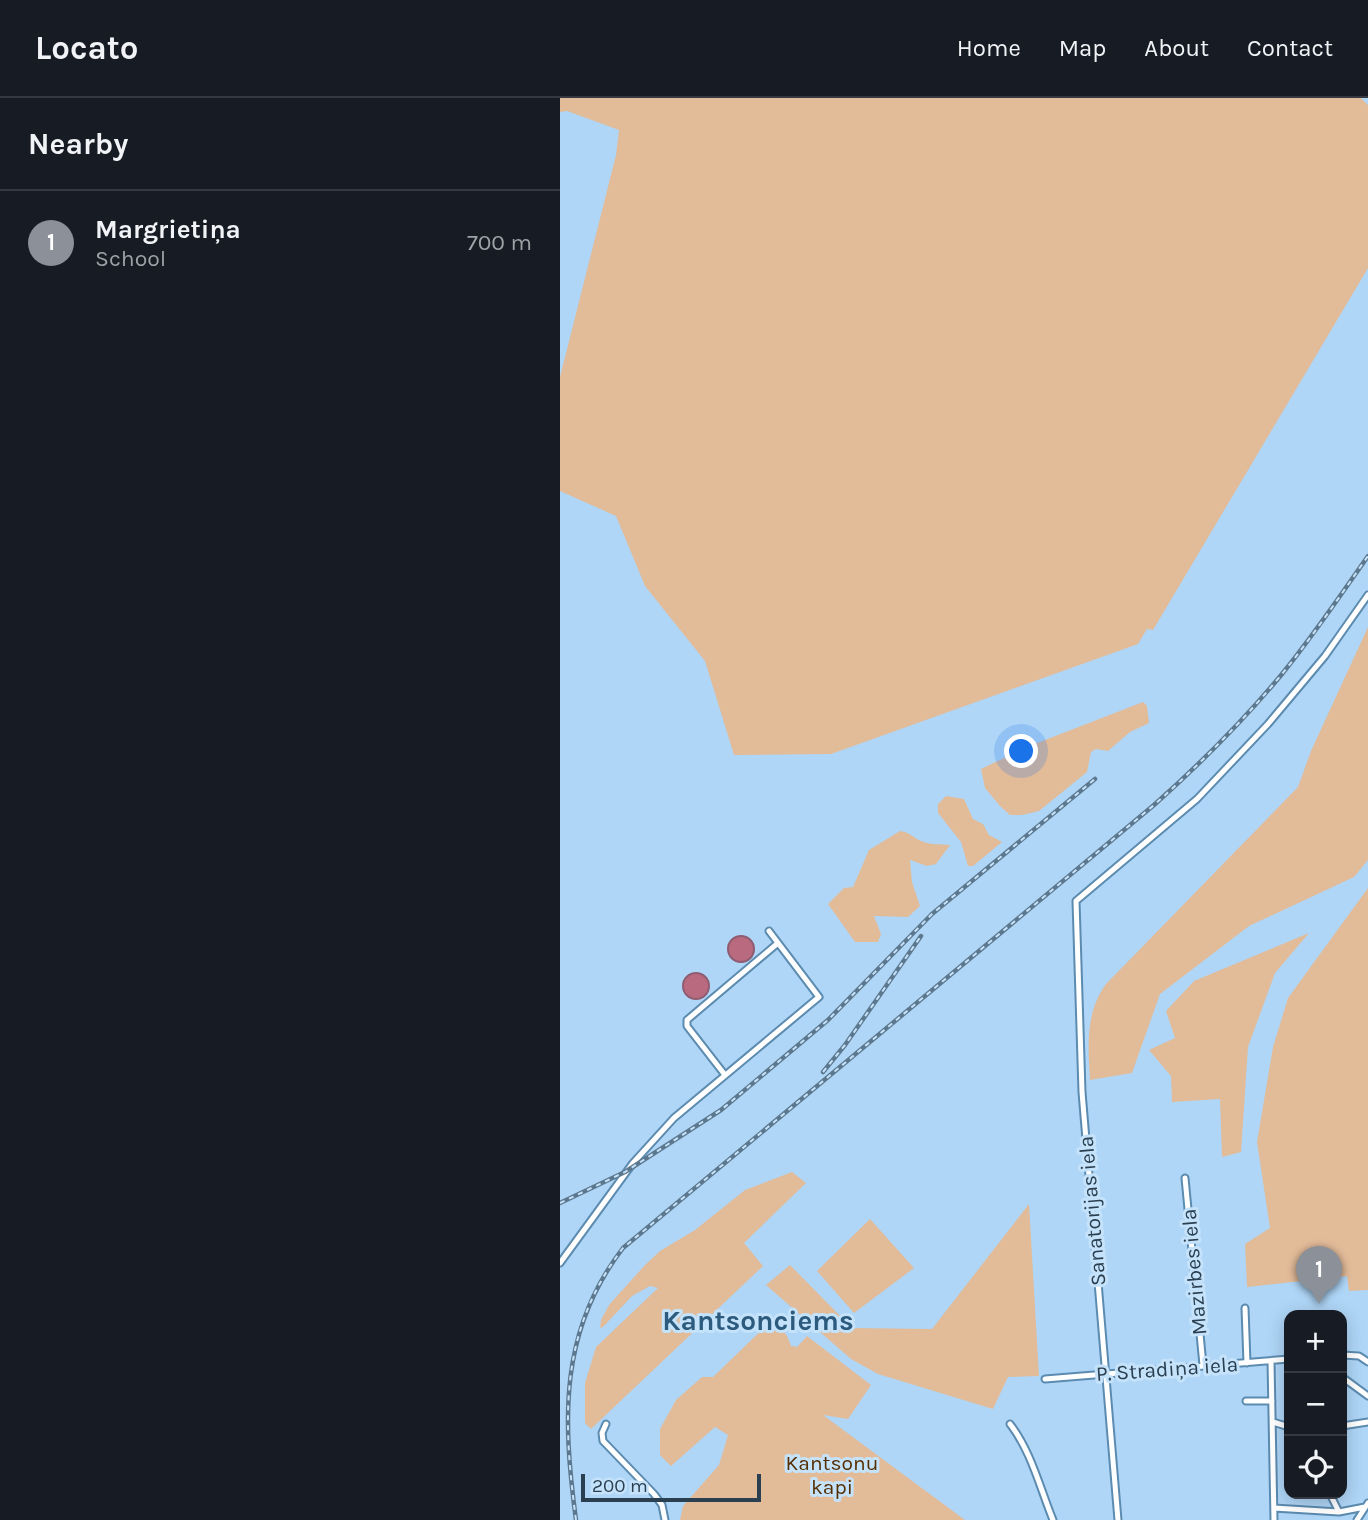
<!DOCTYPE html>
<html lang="en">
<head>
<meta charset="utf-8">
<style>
  body { margin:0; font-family:Karla,sans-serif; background:#242831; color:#f1f3f6 }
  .controls { position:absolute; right:21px; bottom:21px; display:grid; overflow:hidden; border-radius:14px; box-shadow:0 4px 18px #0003 }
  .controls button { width:63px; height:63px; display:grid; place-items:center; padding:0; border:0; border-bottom:2px solid #363941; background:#171b24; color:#f1f3f6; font:35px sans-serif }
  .scale { position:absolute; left:21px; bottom:18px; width:180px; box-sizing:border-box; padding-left:7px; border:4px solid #2a3f4f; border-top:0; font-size:19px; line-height:24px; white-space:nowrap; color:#2a3f4f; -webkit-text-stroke:5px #c5e2fb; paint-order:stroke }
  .you { position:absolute; left:462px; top:654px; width:24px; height:24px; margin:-18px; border:5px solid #fff; border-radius:50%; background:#1a73e8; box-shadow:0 0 0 10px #1a73e833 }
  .badge { display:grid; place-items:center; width:46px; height:46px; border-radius:50%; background:#8c9099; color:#fff; font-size:23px; font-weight:700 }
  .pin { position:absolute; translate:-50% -58px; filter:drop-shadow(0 2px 4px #0008) }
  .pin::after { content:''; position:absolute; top:37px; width:24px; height:21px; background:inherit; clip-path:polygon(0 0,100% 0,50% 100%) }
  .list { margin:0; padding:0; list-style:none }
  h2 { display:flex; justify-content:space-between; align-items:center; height:91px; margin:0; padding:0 28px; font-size:30px }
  h2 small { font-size:23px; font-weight:400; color:#9ea1a6 }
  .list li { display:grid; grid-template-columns:46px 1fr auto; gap:21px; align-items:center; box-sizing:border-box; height:105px; padding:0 28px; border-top:2px solid #363941 }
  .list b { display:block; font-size:26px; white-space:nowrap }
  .list p { margin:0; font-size:23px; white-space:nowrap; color:#9ea1a6 }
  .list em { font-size:23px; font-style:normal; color:#9ea1a6 }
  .icon { flex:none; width:38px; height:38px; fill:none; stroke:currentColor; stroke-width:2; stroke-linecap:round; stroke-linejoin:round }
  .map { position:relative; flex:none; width:808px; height:1422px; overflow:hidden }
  header { display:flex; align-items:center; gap:42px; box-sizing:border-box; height:98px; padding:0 35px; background:#171b24; border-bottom:2px solid #363941 }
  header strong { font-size:33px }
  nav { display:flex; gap:38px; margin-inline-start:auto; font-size:24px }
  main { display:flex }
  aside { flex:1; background:#171b24 }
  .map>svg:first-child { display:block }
</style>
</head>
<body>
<header>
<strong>Locato</strong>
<nav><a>Home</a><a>Map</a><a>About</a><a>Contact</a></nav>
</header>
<main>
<aside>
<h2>Nearby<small></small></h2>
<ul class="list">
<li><span class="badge">1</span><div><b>Margrietiņa</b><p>School</p></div><em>700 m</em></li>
</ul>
</aside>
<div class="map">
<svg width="808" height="1422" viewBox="0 0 808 1422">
  <rect width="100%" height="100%" fill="#afd6f7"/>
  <path fill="#e2bb99" d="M0,0h801l7,7v163l-215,362 -6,-1 -9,15 -307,110 -97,1 -29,-94 -60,-75 -29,-70 -56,-25v-114l56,-222 3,-25 -52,-19 -7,1z
    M808,529v233l-14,17 -105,49 -89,68 -28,79 -42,7c-2,-34 -5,-67 16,-96l192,-197 13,-36z
    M583,604l4,4 2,17 -19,9 -22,19 -12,-2 -5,3 -4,20 -48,39 -17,4h-12l-10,-9 -15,-18 -4,-19 46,-22z
    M386,698l18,3 9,20 10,5 6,11 13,7 -29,24h-5l-7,-24 -23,-29v-9z
    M340,733c11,2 12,6 21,10 9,4 20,3 29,4l-14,19 -9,2 -17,-6 2,22 8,24 -12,11 -34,-1 7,18 -3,8h-23l-27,-38 16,-16 9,-1 16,-37z
    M808,790v402l-19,1 -2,-15 -100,11 -2,-43 25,-16 -13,-86 16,-95 15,-49z
    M749,835l-34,40 -27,74 -7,105 -19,5 -2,-58 -48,3 -1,-26 -22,-26 26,-12 -9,-27 28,-30z
    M232,1074l14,11 -62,60 19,23 -172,163 -6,-6v-40l11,-36 62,-59 -8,-2 -18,10 -29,31 -3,1 1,-8 8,-15 36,-40 15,-14 35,-21 50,-40z
    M469,1106l10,172 -31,1 -15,32 -115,-35 -27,-15 -85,-74 24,-20 62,63 80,1z
    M310,1121l44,49 -60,45 -37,-42z
    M208,1226c15,5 18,7 23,22l6,1 10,-11 64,49 -23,34 -25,-4 142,105h-285l3,-14 36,-41 9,-30 -13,-8 -44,39 -11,-11v-26l16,-29 26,-23h11z"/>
  <path fill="#b96a7f" stroke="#8e5d71" stroke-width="2" d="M168 851a13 13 0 1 1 26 0a13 13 0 1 1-26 0Z
    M123 888a13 13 0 1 1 26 0a13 13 0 1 1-26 0Z"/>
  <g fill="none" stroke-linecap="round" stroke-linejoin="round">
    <g stroke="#5c8bb0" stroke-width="9">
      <path id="minor" d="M165,977l-38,-49v-6l91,-77
        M625,1080l18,187
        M0,1165l73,-100 41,-45 145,-121 -50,-66
        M685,1210l2,55
        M782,1257l17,1 9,6
        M711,1263l3,159
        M782,1279l26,19
        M485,1281l244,-20
        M686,1303h26
        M713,1324l16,5
        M46,1326l-4,9 1,8 51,53 8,11 3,15
        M450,1326c21,27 30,64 43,96
        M782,1328l26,-4
        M770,1396l9,18
        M714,1410l65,4 26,-5
        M558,1422l-36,-428 -6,-191 121,-102 71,-75 57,-68 43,-61
        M797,1422l11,-17"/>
    </g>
    <use href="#minor" stroke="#fff" stroke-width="5"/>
    <g stroke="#5c788e" stroke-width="4.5">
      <path id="rail" d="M263,974l22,-27 76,-109
        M0,1105l65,-31 96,-62 107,-90 104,-106 163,-135
        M16,1422c-14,-104 -16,-190 47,-272l531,-443c46,-41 89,-84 128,-131 31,-38 58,-78 86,-118"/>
    </g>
    <use href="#rail" stroke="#c5e2fb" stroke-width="2" stroke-dasharray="5" stroke-linecap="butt"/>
  </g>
  <g text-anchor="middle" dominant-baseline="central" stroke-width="6" stroke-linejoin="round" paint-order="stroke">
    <g font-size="21" fill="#2a3f4f" stroke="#c5e2fb">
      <text transform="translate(532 1113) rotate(-95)">Sanatorijas iela</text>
      <text transform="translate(634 1174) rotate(-95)">Mazirbes iela</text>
      <text transform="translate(607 1271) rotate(-4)">P. Stradiņa iela</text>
    </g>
    <g font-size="21" fill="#552e00" stroke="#c5e2fb">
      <text x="272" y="1365">Kantsonu<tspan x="272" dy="24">kapi</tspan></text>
    </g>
    <g font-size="28" font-weight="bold" fill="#2c5b7e" stroke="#c5e2fb">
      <text x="198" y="1222">Kantsonciems</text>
    </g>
  </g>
</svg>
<div class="controls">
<button>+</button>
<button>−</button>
<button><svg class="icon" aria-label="locate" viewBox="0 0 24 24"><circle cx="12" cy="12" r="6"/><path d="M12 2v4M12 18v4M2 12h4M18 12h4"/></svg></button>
</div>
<div class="scale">200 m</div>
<div class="you"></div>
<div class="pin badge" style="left:759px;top:1206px">1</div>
</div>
</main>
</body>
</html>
